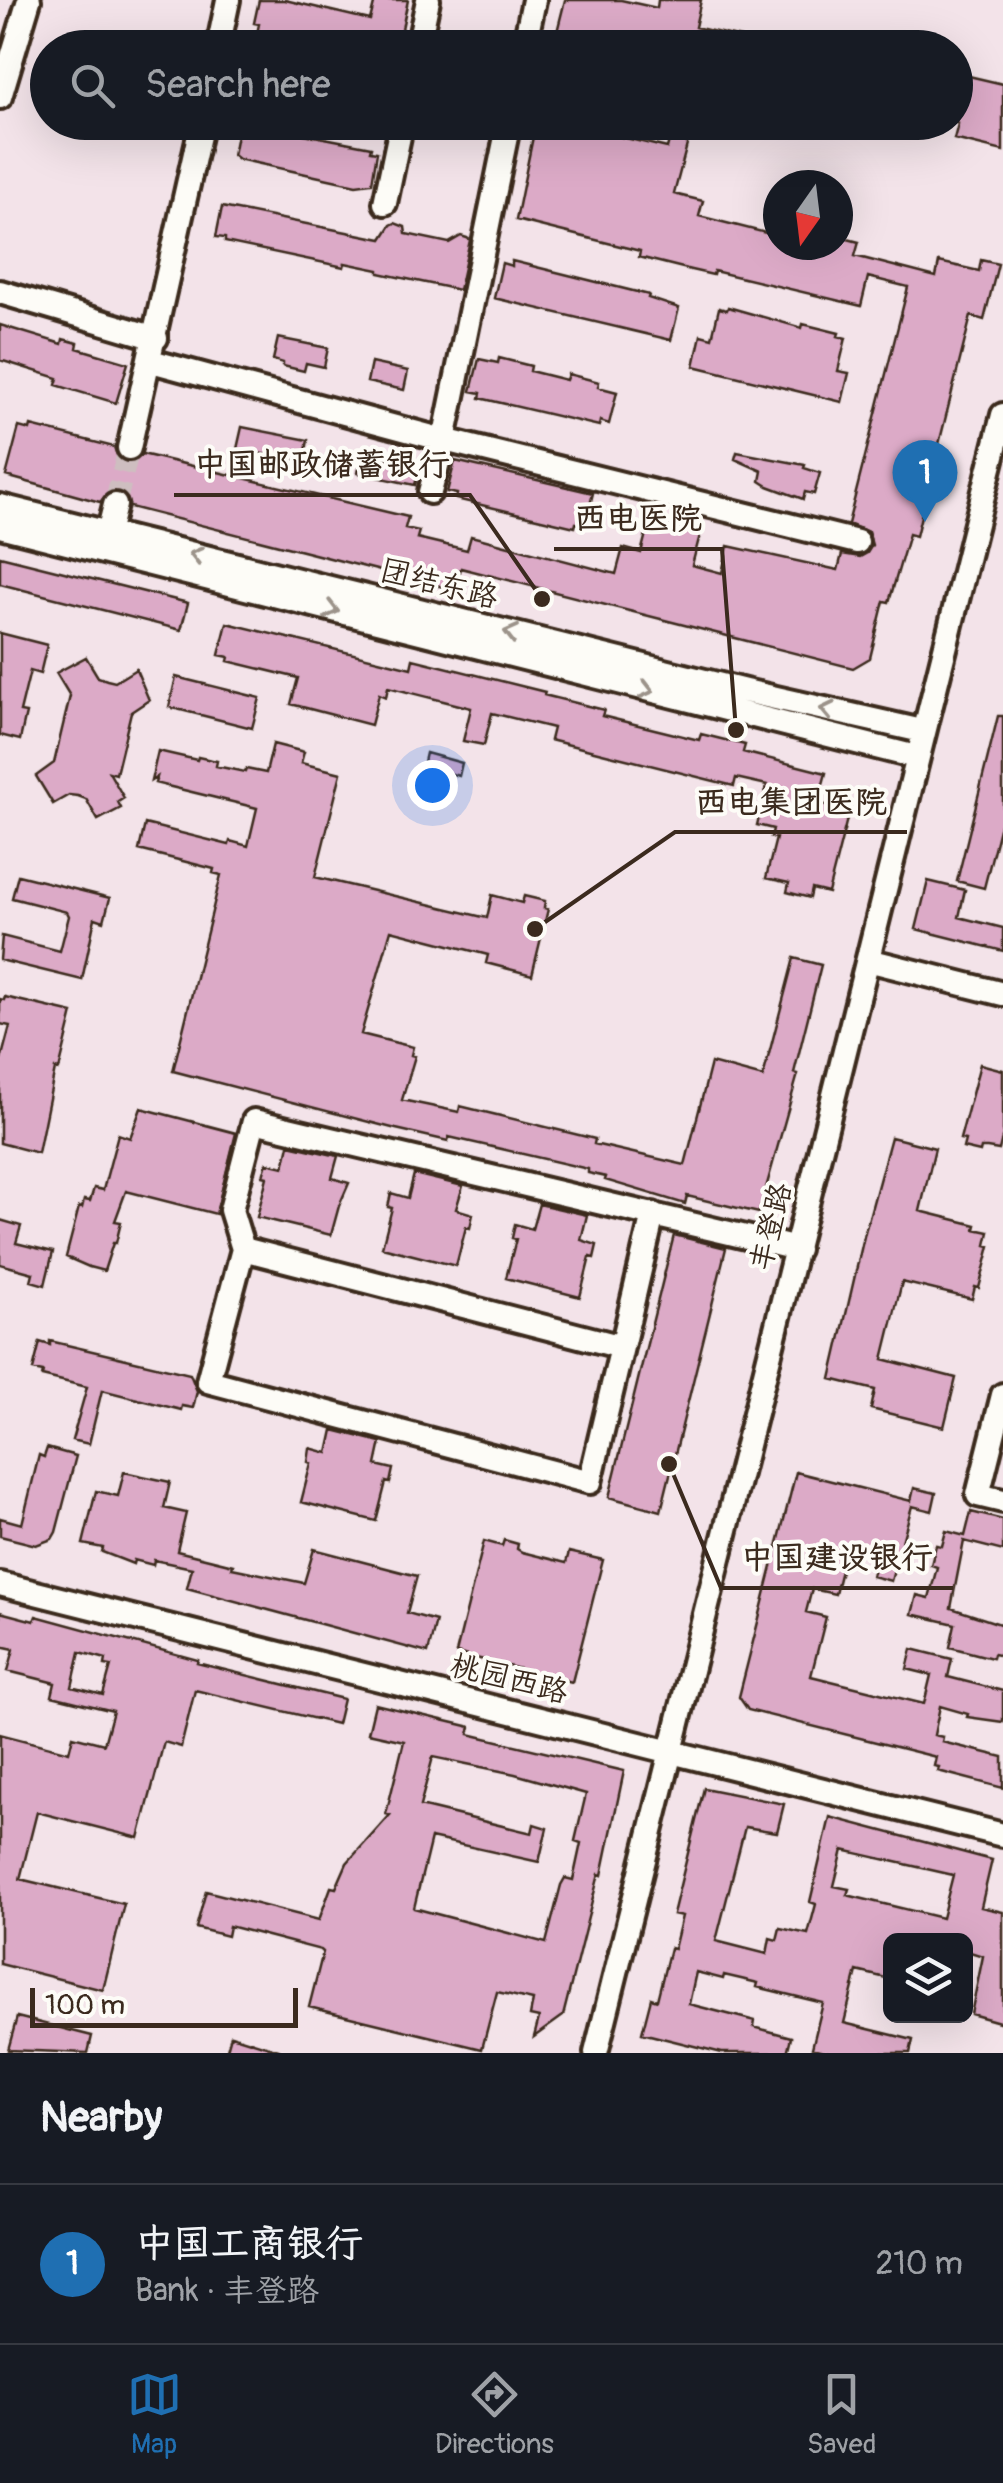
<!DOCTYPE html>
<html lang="en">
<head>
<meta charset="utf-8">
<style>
  body { margin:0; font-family:Pangolin,"LXGW WenKai TC",sans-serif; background:#242831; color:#f1f3f6 }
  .controls { position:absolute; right:30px; bottom:30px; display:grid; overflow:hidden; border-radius:15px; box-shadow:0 10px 40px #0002 }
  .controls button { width:90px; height:90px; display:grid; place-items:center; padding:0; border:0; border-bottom:2px solid #363941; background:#171b24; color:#f1f3f6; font:50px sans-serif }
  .compass { position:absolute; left:763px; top:170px; width:90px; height:90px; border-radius:50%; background:#171b24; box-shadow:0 10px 40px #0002; rotate:194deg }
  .scale { position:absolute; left:30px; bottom:25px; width:268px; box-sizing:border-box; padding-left:10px; border:5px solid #3b2a1e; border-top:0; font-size:28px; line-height:35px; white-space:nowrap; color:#3b2a1e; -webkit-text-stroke:8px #fdfcf7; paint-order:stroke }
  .you { position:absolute; left:432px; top:785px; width:35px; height:35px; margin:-25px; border:8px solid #fff; border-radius:50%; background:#1a73e8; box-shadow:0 0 0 15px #1a73e833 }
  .badge { display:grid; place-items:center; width:65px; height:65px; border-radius:50%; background:#1f6fb2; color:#fff; font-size:32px; font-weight:700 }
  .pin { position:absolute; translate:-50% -82px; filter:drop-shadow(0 2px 5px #0008) }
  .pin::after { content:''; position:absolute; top:52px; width:35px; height:30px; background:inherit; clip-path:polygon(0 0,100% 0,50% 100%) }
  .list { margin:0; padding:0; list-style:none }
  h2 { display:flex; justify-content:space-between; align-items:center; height:130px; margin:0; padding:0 40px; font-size:42px }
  h2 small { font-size:32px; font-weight:400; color:#9ea1a6 }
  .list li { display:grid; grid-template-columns:65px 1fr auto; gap:30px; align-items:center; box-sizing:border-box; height:160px; padding:0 40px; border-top:2px solid #363941 }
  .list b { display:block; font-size:38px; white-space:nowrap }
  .list p { margin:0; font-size:32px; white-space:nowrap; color:#9ea1a6 }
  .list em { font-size:32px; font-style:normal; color:#9ea1a6 }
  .icon { flex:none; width:55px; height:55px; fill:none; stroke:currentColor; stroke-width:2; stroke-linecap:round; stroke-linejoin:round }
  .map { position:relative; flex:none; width:1003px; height:2053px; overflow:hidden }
  .search { position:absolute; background:#171b24; box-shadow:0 10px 40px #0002; left:30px; right:30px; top:30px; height:110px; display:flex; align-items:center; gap:25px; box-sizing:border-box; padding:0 35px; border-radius:55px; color:#9ea1a6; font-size:38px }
  .sheet { height:290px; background:#171b24 }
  nav { display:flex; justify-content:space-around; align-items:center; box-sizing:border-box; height:140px; border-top:2px solid #363941; background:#171b24; font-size:28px; color:#9ea1a6 }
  nav a { display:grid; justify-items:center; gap:5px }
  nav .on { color:#1f6fb2 }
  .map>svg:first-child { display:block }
</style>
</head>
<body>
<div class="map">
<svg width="1003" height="2053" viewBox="0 0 1003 2053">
  <rect width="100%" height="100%" fill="#f3e3e9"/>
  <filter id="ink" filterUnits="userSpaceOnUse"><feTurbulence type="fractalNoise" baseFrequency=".01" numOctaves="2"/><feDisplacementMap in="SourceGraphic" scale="20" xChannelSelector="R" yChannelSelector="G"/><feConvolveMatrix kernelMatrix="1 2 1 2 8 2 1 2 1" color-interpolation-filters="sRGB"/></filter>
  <g filter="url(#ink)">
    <path fill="#dcaac7" stroke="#3b2a1e" stroke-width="2.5" fill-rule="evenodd" d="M259,0h26l85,20 5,-20h33l-10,48h-37l-28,-7 -1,7h-78l5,-24 -5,-1z
      M565,0h56l36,8 1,-8h43l-6,27 63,15v6h-205z
      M956,73l47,11v67l-49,-12 4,-15 -2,-1z
      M536,122h23l108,26 7,-26h19l-19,72 29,7 -4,15 79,20v9h34l19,5 1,-5h6l2,-8 19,5 -4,14 81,21 3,-15 40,9 2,-11 17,4 -14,56 -13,-4 -55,220 -7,-2 -20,68 -5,-1 -14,57 -17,10 -392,-100 -6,22 -325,-83 -4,-12 -6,-4h-10l-10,11 -94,-26 13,-49 11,3 1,-4 83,21 4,11 7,4h9l8,-8 266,63 -3,11 14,3 -2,7 50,12 4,-14 145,38 7,-26 18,5 8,-31 51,13 -8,30 30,8 6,-27 110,24 4,-16 18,3 7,-4 5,-8 -4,-13 -20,-8 60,-237 -40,-10 -7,29 -147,-35 -1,4 -22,-5 -52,-13 1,-6 -124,-31z
      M247,123l124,24 -1,4 7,1 -5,31 -16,2 -118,-26 -5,-4 6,-31 8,2z
      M222,207l160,32 9,-14 4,-2 10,4 1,7 43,9 12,-7 6,2 3,2 -11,50 -80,-17v-3l-34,-7 -1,4 -119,-25v-4l-9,-1z
      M512,261l137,34 -1,3 31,10 -8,32 -177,-42 8,-35 10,3z
      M728,307l74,21 1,-4 36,9 -1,3 8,2 -8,33 11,2 -7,29 -148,-36 7,-31 11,3 7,-30 8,2z
      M0,325l62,19 1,-5 15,4 -1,5 51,15 -12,40 -60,-18 2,-7 -58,-18z
      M278,338l50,10 -4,19 -18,-4 -2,8 -21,-5v-3l-10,-3z
      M499,358l32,8 -1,5 36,9 2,-6 31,8 -1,5 19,5 -8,32 -9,-3 -1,5 -119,-28 1,-5 -10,-2 8,-32 19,4z
      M371,363l37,8 -4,19 -37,-8z
      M242,427l66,13 -4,22 -67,-13z
      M737,452l68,13 -1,3 16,5 -6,21 -9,-2 -2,7 -35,-13 -8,-5 2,-10 -27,-12z
      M362,453l58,12 -5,20 -57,-12z
      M455,461l138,32 -8,32 -9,-2 -1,4 -119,-28 1,-5 -10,-2z
      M0,556l188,47 -7,27 -181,-46z
      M227,623l184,45 2,-9 132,33 -1,3 60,15 -2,6 97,24 2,-6 44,11 -2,7 83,21 -8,30 31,8 -21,82 -16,-4 -2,9 -23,-6 2,-9 -23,-5 10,-40 -5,-1 2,-8 -16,-4 10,-40 -31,-7 -2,8 -184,-46 3,-12 -61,-15 -8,32 -21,-4 8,-33 -83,-21 -2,10 -7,-3 -8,31 -80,-21 7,-26 -70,-17 1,-4 -10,-2z
      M0,633l47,12 -7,29 -10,-3 -10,41 6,1 -6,27 -20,-5z
      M86,657l12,20 9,3 8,2 21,-13 13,31 -18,12 -15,62 -7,-2 15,26 -6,4 3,6 -23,12 -12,-21 -8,-3 -9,-1 -16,9 -17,-28 18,-13 16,-67 -14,-23z
      M176,677l84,21 -8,30 -83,-21z
      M998,716h5v97l-19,75 -27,-7z
      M273,744l31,8 -3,11 40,10 -26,104 172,41 5,-23 30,8 2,-7 21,5 -1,7 4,1 -16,66 -46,-12 2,-8 -97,-25 -30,104 52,13 -2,8 4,1 -13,44 57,12 1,-6 135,33 -1,5 91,21 26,-102 52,14 31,-119 27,7 -27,108 4,1 -39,139 -72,-17 -2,8 -80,-24 1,-3 -18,-4v-4l-139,-32 -1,4 -52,-12 -223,-58 48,-196 -8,-2 1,-4 -75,-19 6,-26 84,21 1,-4 18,5 9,-38 -102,-25 2,-6 -6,4 7,-30 39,9 1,-3 9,2 10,2 -1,5 29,6 1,-3 20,4z
      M426,753l36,10 -3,13 -36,-10z
      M18,875l92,23 -6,23 -9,-3 -13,62 -82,-20 2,-24 58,15 9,-35 -2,-4 -55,-14z
      M928,881l37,9 -6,27 44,11v23l-87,-22z
      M5,997l68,16 -14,57 -4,-1 -17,84 -38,-10v-79l10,-38 -10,-2v-25l4,1z
      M980,1064l23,6v64l-4,16 -12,-2h-6l-1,4 -17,-4 2,-8 -5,-1z
      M141,1108l95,25 -20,81 -90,-23 -11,30 6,1 -5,21h-3l-9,28 -15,-4 -23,-10 13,-50 3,1 2,-8 6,1 4,-13 9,2 15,-56 12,4z
      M891,1137l44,11 -15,63 56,14 -1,4 14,3 -3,13 4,1 -11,42 -4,-1 -3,12 -70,-17 -19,77 73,19 -12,49 -73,-18 4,-19 -44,-11 34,-147z
      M289,1145l49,11 -6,22 17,5 -10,23 -8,29 -74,-18 10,-40 -4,-1 4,-13 17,4z
      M414,1174l49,12 -7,23 17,5 -3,14 -4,-1 -10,39 -74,-19 10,-39 -4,-1 3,-14 17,5z
      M539,1204l48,11 -6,25 16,5 -3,13 -4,-1 -10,40 -74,-19 10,-39 -4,-1 3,-14 17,5z
      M0,1220l21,6 -5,17 37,9 -8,33 -14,-4 2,-8 -33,-9z
      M674,1235l52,13 -65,263 -52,-14z
      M50,1341l140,33 7,17 -4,17 -11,-2 -1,4 -79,-20 -13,54 -17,-4 15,-53 -45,-11 1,-4 -10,-2 7,-28 10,3z
      M333,1430l48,12 -5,23 17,4 -3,14 -4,-1 -10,39 -75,-19 10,-39 -3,-1 2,-14 18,5z
      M47,1448l29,8 -20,76 -4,7 -16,6 -36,-9v-18l22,6 17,-69 5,2z
      M124,1472l46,10 -6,26 22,5 -9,38 56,14 -1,3 72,15 10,-34 103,27 -10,37 29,8 -8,32 -241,-65 5,-20 -38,-8 -1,5 -19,-5 -1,4 -31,-12 1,-4 -20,-4 13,-53 22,5z
      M796,1472l115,29 3,-13 22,5 -4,18 -20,-5 -21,75 -19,-5 6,-26 -30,-8 -13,52 -23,-5 -6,23 20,5 -15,59 113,28 7,-29 -24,-6 5,-20 40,10 -4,18 55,14v31l-36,-5 1,-3 -28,-8 -6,29 9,2 -1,5 61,15v31l-65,-17 1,-4 -5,-1 2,-9 -188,-47 -9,-13z
      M971,1512l32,8v31l-39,-10 -13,67 52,17v31l-10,-2 -1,4 -42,-11 5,-23 -43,-10 5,-19 12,3 8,-31 -6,-2 5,-20 6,1 4,-15 19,5z
      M504,1540l14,4 -1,5 5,3 44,11 3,-11 34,8 -31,122 -116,-29 28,-112 18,5z
      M0,1612l34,9 2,-5 162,44 -1,3 146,36 -6,25 -142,-34 -14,57 -17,-5 -25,96 -102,-26 -17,67 104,25 -21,86 -103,-26v-230l69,18 4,-16 31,8 9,-33 -61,-15 3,-13 -47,-12 6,-22 -14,-3zM80,1652l26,7 -1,6 6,1 -8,29 -31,-8z
      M375,1704l96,23 -2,7 155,37 -22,104 -3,-1 -36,142 -29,21 5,-19 -9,-2 3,-16 -36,-8 -15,57 -173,-42 14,-55 -2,-2 -92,-24 -2,10 -31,-8 10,-37 113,29 12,-33 5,1 11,-25 43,-48 -4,-1 18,-73 -36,-8zM433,1757l82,17 71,20 -11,47 6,2 -8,37 -8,-2 -4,7 -15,58 -132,-35 17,-70 108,24 8,-34 -13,-4 -2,9 -112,-27z
      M704,1788l80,16 -7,28 -32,-5 -29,114 51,13 3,-16 7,2 3,-12 28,6 8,-30 -6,-2 20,-85 162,43 -11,47 22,5v111l-32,-9 12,-58 -13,-4 -4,-12h-76v39l-33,-8 -13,52 69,17 -3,13h-79l-19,-5 11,-45 -66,-16 1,-4 -34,-8 -1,4 -27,-7 -7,32 66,17 -1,6 37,10 -4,16h-65l-80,-20 9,-35 6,2 13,-52 4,1 8,-33 -9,-2zM843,1850l110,25 -11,43 -95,-23 2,-6 -15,-3z
      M17,2017l75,19 -4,17 -80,-3z
      M231,2035l48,15 -1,3h-52z"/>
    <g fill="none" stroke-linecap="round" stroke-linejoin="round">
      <path stroke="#cebec0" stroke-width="22" stroke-dasharray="22 11" stroke-linecap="butt" d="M115,505l14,-57"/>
      <g stroke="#3b2a1e" stroke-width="30">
        <path id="minor" d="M218,48l10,-48
          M418,48l10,-48
          M524,48l10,-48
          M0,97l29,-97
          M385,203l17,-81
          M0,292l156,46
          M151,361l293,79 413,102
          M129,448l73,-326
          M430,492l14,-52 65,-318
          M0,506l745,185 177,40
          M0,526l916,231
          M108,533l7,-28
          M868,960l135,34
          M243,1249l379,98 -32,135 -382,-101 35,-132 -12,-39 23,-89 543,128
          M622,1347l31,-133
          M1003,1395l-25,100 25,6
          M0,1584l1003,251
          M596,2053l407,-1638"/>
      </g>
      <use href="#minor" stroke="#fdfcf7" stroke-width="22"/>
    </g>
    <defs><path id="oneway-chevron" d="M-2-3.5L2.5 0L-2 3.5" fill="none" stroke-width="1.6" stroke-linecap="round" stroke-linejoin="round" transform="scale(2.5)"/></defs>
    <g stroke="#9c938a">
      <use href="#oneway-chevron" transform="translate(196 555) rotate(-166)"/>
      <use href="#oneway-chevron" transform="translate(332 610) rotate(14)"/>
      <use href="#oneway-chevron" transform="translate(511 633) rotate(-166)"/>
      <use href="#oneway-chevron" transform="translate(647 690) rotate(14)"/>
      <use href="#oneway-chevron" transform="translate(827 710) rotate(-168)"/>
    </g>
  </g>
  <g text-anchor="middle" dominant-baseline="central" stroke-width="8" stroke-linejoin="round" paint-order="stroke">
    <g font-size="30" fill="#3b2a1e" stroke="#fdfcf7">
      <text transform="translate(439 584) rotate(14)">团结东路</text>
      <text transform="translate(771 1227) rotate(-76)">丰登路</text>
      <text transform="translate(509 1679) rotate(14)">桃园西路</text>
    </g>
  </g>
  <path fill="none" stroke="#3b2a1e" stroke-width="4" d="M542 599L470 495H174M736 730L722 549H554M535 929L675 832H907M669 1464L721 1588H953"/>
  <g fill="#3b2a1e" stroke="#fdfcf7" stroke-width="4">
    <circle cx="542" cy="599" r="10"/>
    <circle cx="736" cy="730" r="10"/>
    <circle cx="535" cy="929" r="10"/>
    <circle cx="669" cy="1464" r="10"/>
  </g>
  <g font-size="32" text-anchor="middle" font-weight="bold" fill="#3b2a1e" stroke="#fdfcf7" stroke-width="8" stroke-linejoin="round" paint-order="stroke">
    <text x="322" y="475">中国邮政储蓄银行</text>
    <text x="638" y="529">西电医院</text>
    <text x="791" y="813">西电集团医院</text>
    <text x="837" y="1568">中国建设银行</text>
  </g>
</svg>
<div class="controls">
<button><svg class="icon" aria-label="layers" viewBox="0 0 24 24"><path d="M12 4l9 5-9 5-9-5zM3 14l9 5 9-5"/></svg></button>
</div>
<svg class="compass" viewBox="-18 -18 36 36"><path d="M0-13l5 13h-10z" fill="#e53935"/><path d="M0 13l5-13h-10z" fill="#9ea1a6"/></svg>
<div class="scale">100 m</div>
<div class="you"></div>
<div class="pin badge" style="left:925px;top:522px">1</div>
<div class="search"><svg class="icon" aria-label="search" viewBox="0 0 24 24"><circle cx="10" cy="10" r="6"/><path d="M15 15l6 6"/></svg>Search here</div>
</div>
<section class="sheet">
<h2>Nearby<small></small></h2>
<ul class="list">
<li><span class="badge">1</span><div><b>中国工商银行</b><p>Bank · 丰登路</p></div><em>210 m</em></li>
</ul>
</section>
<nav>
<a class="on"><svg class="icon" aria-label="map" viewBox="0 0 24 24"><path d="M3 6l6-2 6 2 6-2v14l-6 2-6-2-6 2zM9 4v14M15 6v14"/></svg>Map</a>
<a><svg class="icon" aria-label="directions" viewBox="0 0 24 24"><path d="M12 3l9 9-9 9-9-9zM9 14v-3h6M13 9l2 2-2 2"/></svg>Directions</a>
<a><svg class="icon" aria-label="saved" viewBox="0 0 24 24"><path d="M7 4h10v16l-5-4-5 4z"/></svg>Saved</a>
</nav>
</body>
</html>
